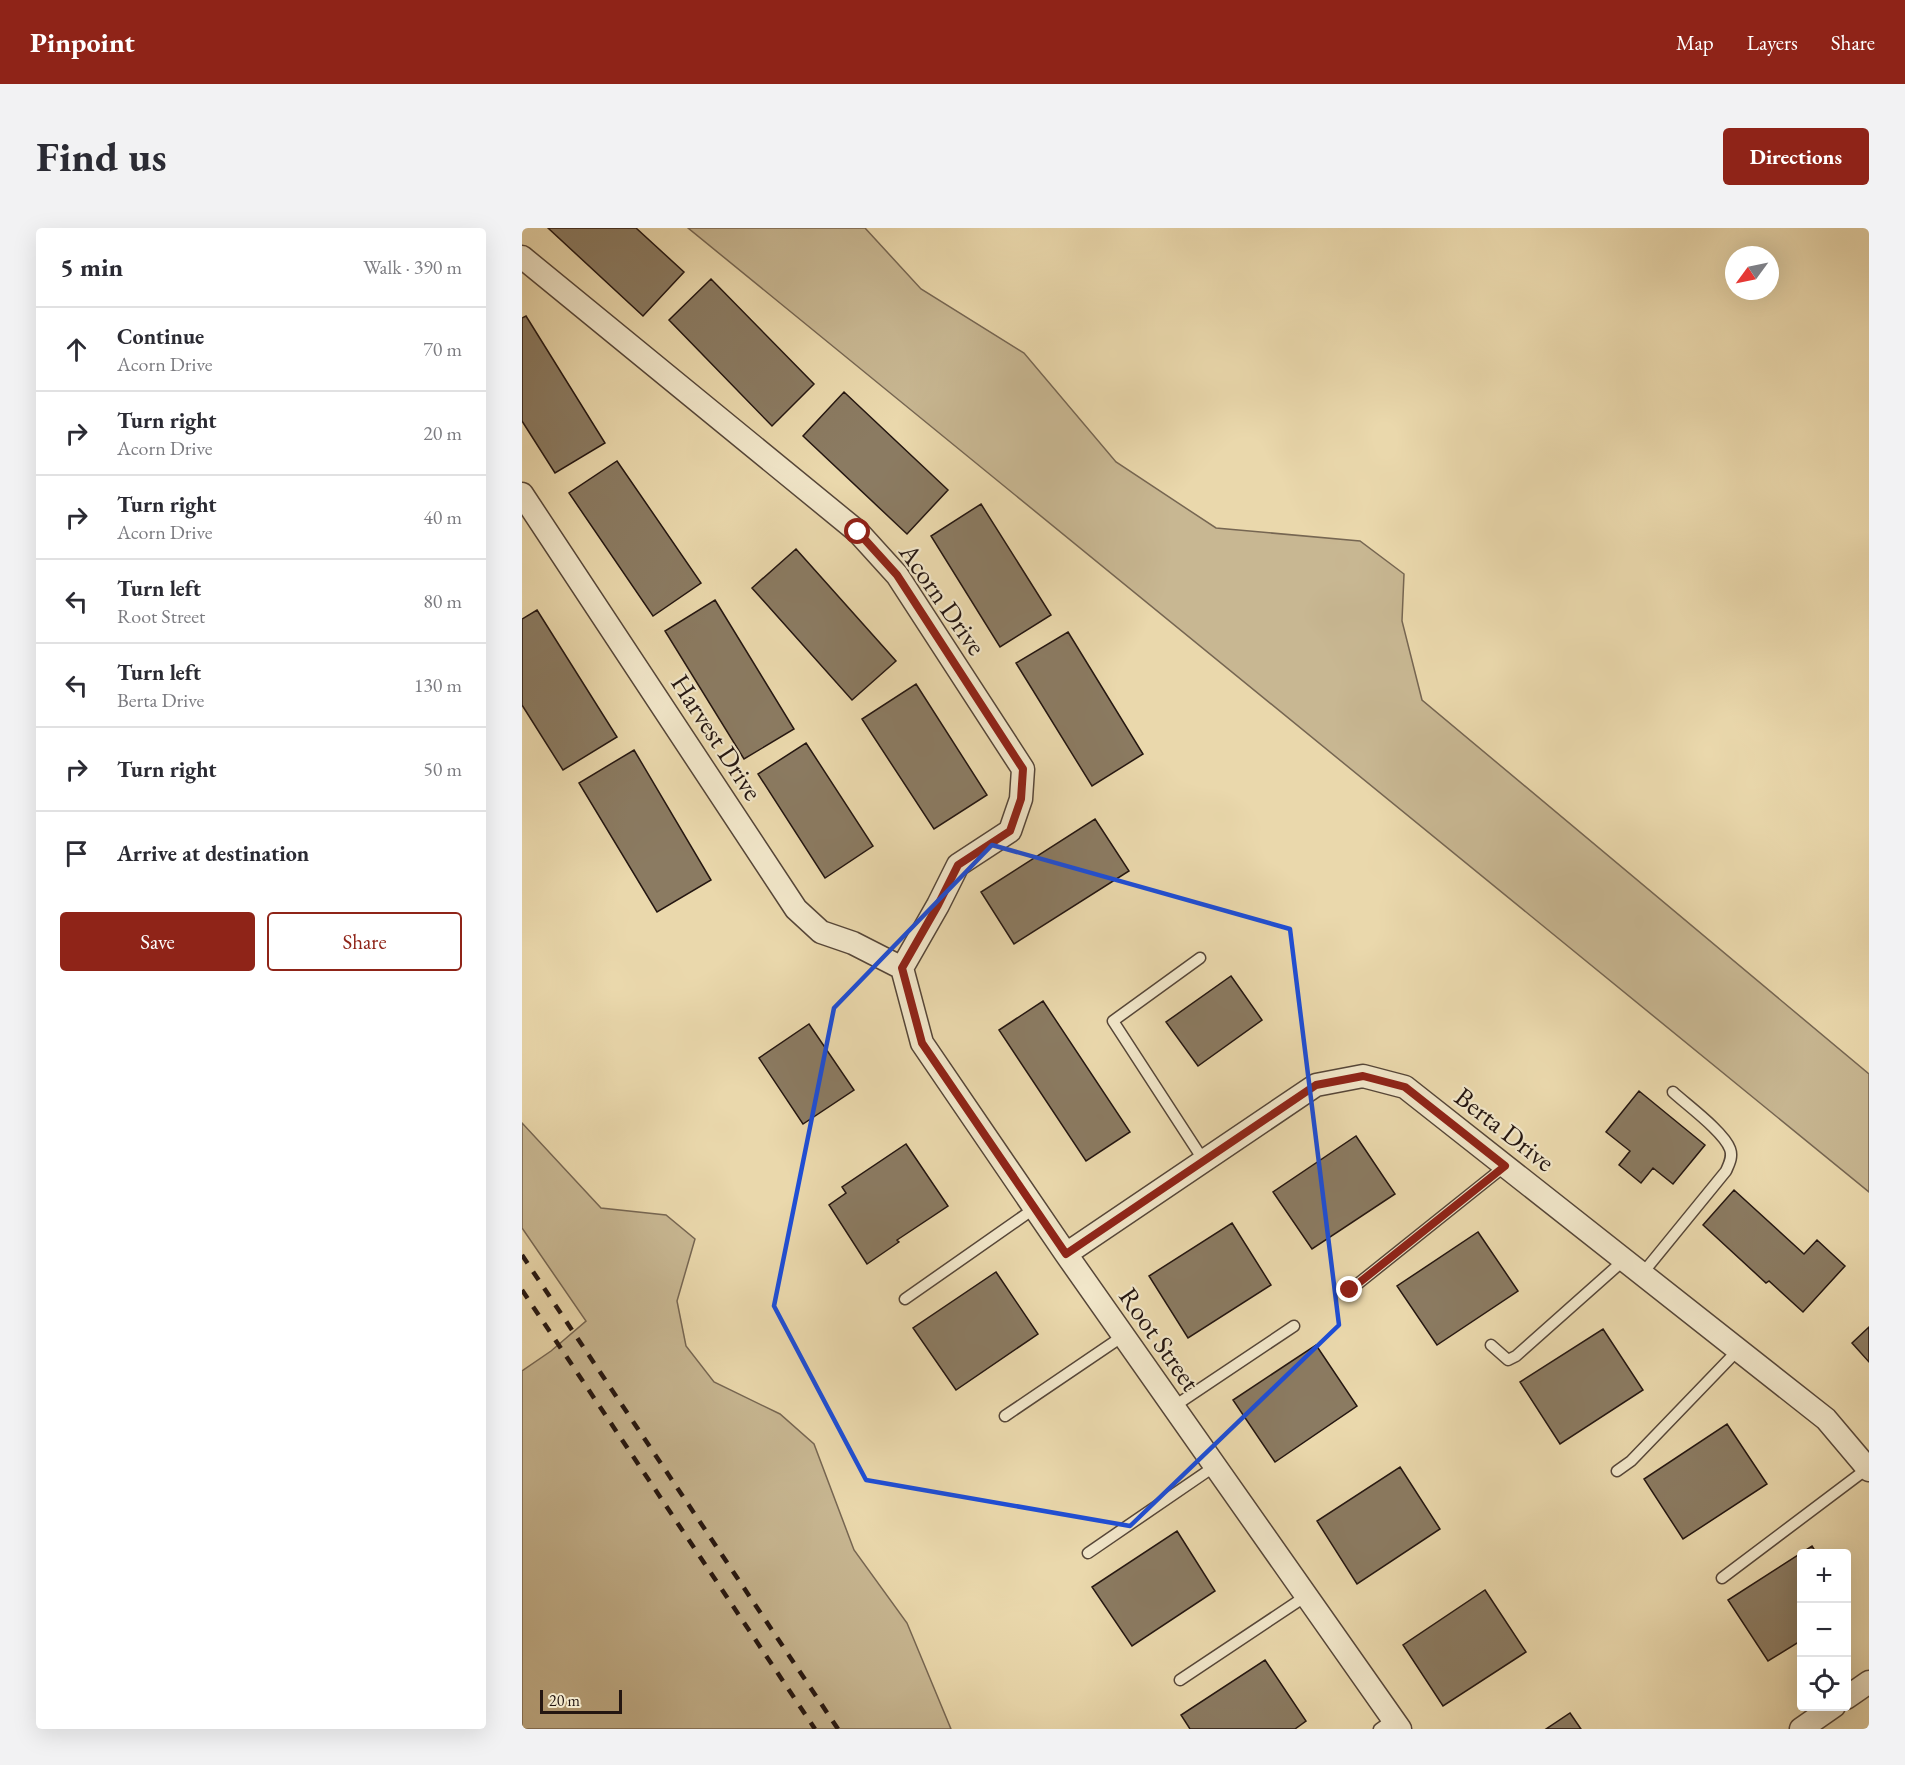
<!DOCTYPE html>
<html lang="en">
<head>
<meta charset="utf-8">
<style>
  body { margin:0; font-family:"EB Garamond",serif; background:#f2f2f3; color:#2b2b33 }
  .controls { position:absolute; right:18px; bottom:18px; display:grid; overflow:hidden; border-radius:6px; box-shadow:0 6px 24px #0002 }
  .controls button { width:54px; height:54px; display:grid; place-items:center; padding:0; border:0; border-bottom:2px solid #e1e1e2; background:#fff; color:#2b2b33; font:30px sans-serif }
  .compass { position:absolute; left:1203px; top:18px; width:54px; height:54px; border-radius:50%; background:#fff; box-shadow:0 6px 24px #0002; rotate:237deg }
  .scale { position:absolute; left:18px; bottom:15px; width:82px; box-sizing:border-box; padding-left:6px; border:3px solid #241611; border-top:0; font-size:16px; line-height:21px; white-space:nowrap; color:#241611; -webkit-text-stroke:4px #f1e6c9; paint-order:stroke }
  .stop { position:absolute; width:18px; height:18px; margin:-14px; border:4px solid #8f2418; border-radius:50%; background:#fff }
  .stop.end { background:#8f2418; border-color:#fff; box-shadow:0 2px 6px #0008 }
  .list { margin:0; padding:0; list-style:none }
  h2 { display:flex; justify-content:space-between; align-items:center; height:78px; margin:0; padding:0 24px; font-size:26px }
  h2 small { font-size:20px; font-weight:400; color:#7c7c81 }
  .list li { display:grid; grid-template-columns:39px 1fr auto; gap:18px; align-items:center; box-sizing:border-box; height:84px; padding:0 24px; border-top:2px solid #e1e1e2 }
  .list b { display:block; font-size:22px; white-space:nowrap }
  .list p { margin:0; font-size:20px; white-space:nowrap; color:#7c7c81 }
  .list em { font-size:20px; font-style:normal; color:#7c7c81 }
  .actions { display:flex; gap:12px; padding:18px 24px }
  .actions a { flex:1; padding:14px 0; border:2px solid #8f2418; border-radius:6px; text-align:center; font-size:21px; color:#8f2418 }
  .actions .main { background:#8f2418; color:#fff }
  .icon { flex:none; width:33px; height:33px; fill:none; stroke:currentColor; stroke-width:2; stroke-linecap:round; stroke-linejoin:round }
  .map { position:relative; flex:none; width:1347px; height:1501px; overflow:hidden; border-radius:6px }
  header { display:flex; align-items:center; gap:36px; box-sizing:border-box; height:84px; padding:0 30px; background:#8f2418; color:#fff }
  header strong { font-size:28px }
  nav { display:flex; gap:33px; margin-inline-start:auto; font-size:21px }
  .intro { display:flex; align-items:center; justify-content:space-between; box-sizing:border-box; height:144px; padding:0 36px }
  h1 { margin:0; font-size:42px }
  .button { padding:15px 27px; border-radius:6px; background:#8f2418; color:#fff; font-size:21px; font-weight:700 }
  main { display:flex; gap:36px; padding:0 36px }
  aside { flex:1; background:#fff; border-radius:6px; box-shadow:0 6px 24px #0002 }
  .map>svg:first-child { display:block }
</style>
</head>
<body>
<header>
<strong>Pinpoint</strong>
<nav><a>Map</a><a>Layers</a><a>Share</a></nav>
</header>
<div class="intro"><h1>Find us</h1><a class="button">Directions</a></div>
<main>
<aside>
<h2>5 min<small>Walk · 390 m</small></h2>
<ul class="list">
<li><svg class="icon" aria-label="ahead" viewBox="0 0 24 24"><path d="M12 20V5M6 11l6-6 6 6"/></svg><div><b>Continue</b><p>Acorn Drive</p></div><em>70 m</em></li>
<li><svg class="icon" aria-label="right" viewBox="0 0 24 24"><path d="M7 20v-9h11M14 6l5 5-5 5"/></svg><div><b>Turn right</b><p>Acorn Drive</p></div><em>20 m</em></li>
<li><svg class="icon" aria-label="right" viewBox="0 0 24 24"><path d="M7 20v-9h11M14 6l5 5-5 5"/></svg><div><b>Turn right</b><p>Acorn Drive</p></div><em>40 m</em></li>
<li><svg class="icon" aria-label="left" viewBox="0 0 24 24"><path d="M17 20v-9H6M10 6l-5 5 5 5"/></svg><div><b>Turn left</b><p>Root Street</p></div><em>80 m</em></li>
<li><svg class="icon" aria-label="left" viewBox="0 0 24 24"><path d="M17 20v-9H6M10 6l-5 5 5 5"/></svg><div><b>Turn left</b><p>Berta Drive</p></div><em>130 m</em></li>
<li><svg class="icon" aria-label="right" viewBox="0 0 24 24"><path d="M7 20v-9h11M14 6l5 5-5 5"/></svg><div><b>Turn right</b></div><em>50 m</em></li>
<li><svg class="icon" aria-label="arrive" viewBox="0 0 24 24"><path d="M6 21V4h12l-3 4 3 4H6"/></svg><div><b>Arrive at destination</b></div></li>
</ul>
<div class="actions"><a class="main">Save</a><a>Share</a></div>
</aside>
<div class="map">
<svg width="1347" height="1501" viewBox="0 0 1347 1501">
  <rect width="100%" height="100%" fill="#ead8ac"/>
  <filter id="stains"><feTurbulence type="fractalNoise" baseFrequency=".00333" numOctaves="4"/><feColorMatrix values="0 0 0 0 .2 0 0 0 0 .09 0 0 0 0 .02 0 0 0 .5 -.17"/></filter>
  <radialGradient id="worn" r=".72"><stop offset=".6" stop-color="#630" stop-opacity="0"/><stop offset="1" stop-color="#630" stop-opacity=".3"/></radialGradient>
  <path fill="#c8b792" stroke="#766652" stroke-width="1.5" d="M166,0h177l56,61 103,64 92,109 100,66 144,13 44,33 -2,47 20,79 447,374v118z
    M0,895l79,85 65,7 29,24 -18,62 9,45 28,36 66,32 34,30 40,106 53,73 44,106h-429v-358l29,-20 35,-30 -64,-93z"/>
  <path fill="#8b7b62" stroke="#241611" stroke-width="1.5" d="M26,0h88l48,44 -41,44z
    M189,51l103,105 -42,42 -103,-106z
    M4,88l79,127 -50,30 -33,-52v-103z
    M322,164l104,98 -41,44 -104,-98z
    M95,233l84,122 -48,33 -84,-123z
    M459,276l70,111 -51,32 -69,-111z
    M274,321l100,112 -44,39 -100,-112z
    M193,372l79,129 -50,30 -79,-128z
    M15,382l80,127 -54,33 -41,-65v-86z
    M546,404l75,122 -51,32 -76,-123z
    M394,456l71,111 -53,34 -72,-110z
    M284,515l67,103 -48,32 -67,-104z
    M112,522l77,130 -54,32 -78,-129z
    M573,591l34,52 -115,73 -33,-52z
    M709,748l31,44 -64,46 -32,-44z
    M521,773l87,131 -44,29 -87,-131z
    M287,796l45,66 -51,34 -44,-66z
    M1117,863l66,54 -32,39 -20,-16 -12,15 -22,-18 11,-14 -24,-19z
    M834,908l39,58 -83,55 -39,-57z
    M384,916l42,62 -51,34 2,2 -32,22 -38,-59 17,-12 -4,-6z
    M1212,962l70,64 13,-14 28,26 -42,46 -34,-31 -3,2 -63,-58z
    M710,995l39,62 -83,53 -39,-62z
    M956,1004l40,59 -81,54 -40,-59z
    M474,1044l42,62 -82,56 -43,-62z
    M1347,1099v35l-17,-19z
    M1081,1101l40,61 -83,54 -40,-62z
    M794,1117l41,61 -82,56 -42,-62z
    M1205,1196l40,60 -84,55 -39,-60z
    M878,1239l40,62 -83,55 -40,-63z
    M655,1303l38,60 -83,55 -40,-59z
    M1290,1318l5,8h-15v86l-34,21 -40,-61z
    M963,1362l41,62 -83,54 -40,-61z
    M743,1432l41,61 -11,8h-105l-9,-14z
    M1048,1485l11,16h-35z"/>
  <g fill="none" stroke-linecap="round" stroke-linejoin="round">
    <g stroke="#564638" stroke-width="13">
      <path id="lane" d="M678,730l-87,63 91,140
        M1120,1046l84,-103c3,-7 7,-14 4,-22 -6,-17 -43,-44 -57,-57
        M828,1062l155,-124
        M383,1071l130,-91
        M969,1117l17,15 8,-4 108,-96
        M651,1179l121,-81
        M483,1188l118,-80
        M1095,1243l14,-10 107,-111
        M566,1325l127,-87
        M1200,1350l146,-110
        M658,1452l126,-84
        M857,1501l14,-10"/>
    </g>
    <g stroke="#564638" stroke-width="25">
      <path id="street" d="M0,29l336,275 39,43 126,194 -2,30 -11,32 -52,34 -20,40 -36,63
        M0,266l274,415 25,23 32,11 49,25
        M380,740l20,75 144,211 334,475
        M544,1026l250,-169 47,-9 42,11 421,332 43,51
        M1324,1470l23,-16
        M1279,1501l33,-23"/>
    </g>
    <use href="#lane" stroke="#f1e6c9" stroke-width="10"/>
    <use href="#street" stroke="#f1e6c9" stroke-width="22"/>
    <path stroke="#241611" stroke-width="4.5" stroke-dasharray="10 10" stroke-linecap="butt" d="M0,1027l316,474
      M0,1062l293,439"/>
  </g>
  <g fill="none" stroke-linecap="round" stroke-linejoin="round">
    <path stroke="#8f2418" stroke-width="8" d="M336,304l39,43 126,194 -2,30 -11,32 -52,34 -20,40 -36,63 20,75 144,211 250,-169 47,-9 42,11 100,79 -155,124"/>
  </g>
  <path fill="none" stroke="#1d4ed8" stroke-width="4.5" stroke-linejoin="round" d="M470,617l298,84 49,396 -209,201 -264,-46 -92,-174 60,-298z"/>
  <g text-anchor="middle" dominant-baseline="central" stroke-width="4.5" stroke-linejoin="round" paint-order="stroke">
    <g font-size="27" fill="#241611" stroke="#f1e6c9">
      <text transform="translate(421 371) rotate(55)">Acorn Drive</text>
      <text transform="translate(195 509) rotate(57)">Harvest Drive</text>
      <text transform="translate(983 901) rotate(38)">Berta Drive</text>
      <text transform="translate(638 1111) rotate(55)">Root Street</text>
    </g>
  </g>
  <rect width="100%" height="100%" filter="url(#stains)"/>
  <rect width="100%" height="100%" fill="url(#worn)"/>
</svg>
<div class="controls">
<button>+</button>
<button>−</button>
<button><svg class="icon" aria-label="locate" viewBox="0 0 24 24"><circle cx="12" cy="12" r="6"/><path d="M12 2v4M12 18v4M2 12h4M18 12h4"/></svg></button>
</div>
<svg class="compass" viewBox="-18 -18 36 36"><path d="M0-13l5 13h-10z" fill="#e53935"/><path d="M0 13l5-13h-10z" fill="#7c7c81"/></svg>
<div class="scale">20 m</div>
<div class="stop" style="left:336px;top:304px"></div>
<div class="stop end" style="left:828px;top:1062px"></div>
</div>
</main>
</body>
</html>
